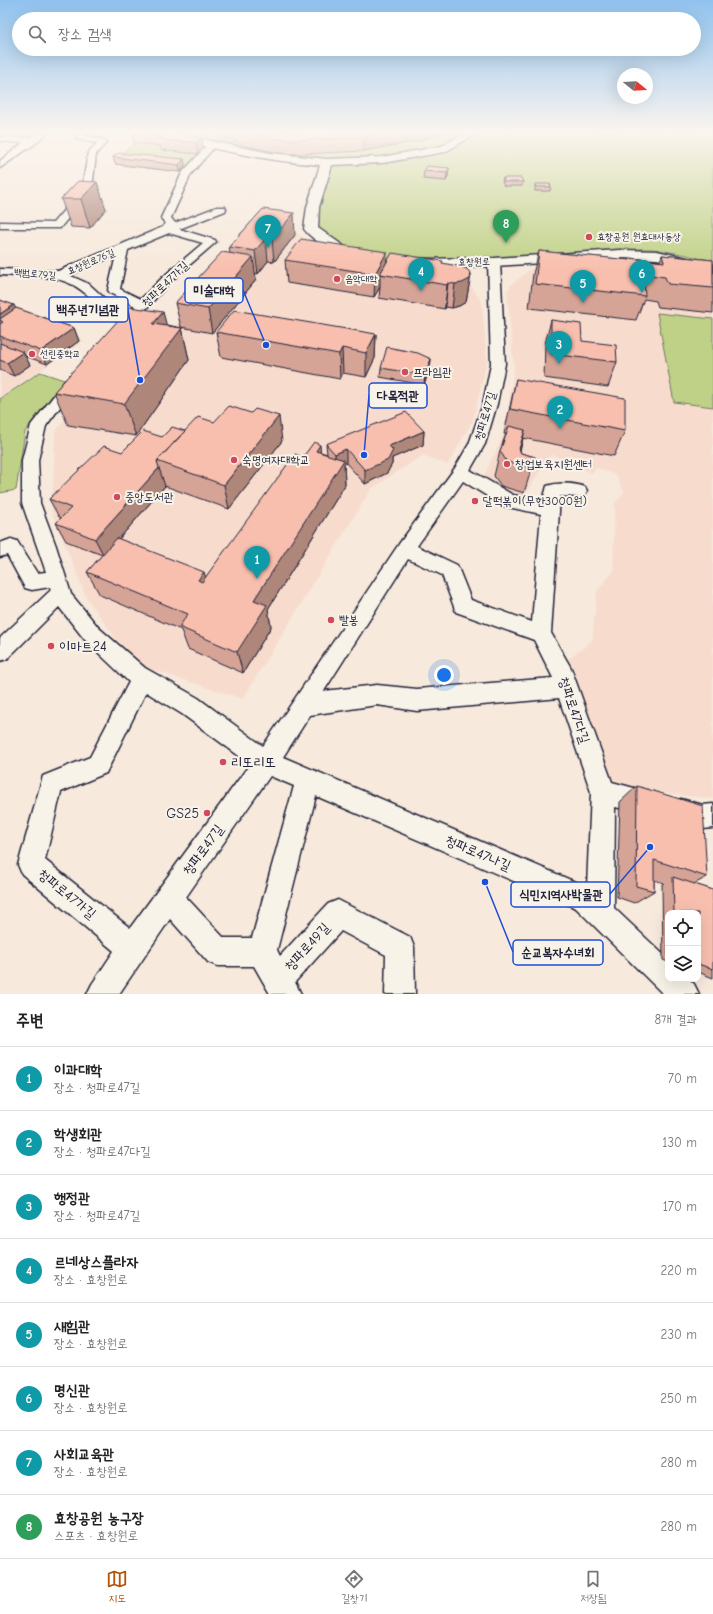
<!DOCTYPE html>
<html lang="ko">
<head>
<meta charset="utf-8">
<style>
  body { margin:0; font-family:"Comic Neue","Poor Story",sans-serif; background:#f2f2f2; color:#222 }
  .controls { position:absolute; right:12px; bottom:12px; display:grid; overflow:hidden; border-radius:8px; box-shadow:0 4px 16px #0002 }
  .controls button { width:36px; height:36px; display:grid; place-items:center; padding:0; border:0; border-bottom:1px solid #e0e0e0; background:#fff; color:#222; font:20px sans-serif }
  .compass { position:absolute; left:617px; top:68px; width:36px; height:36px; border-radius:50%; background:#fff; box-shadow:0 4px 16px #0002; rotate:108deg }
  .you { position:absolute; left:444px; top:675px; width:14px; height:14px; margin:-10px; border:3px solid #fff; border-radius:50%; background:#1a73e8; box-shadow:0 0 0 6px #1a73e833 }
  .badge { display:grid; place-items:center; width:26px; height:26px; border-radius:50%; background:#b45309; color:#fff; font-size:13px; font-weight:700 }
  .pin { position:absolute; translate:-50% -33px; filter:drop-shadow(0 1px 2px #0008) }
  .pin::after { content:''; position:absolute; top:21px; width:14px; height:12px; background:inherit; clip-path:polygon(0 0,100% 0,50% 100%) }
  .list { margin:0; padding:0; list-style:none }
  h2 { display:flex; justify-content:space-between; align-items:center; height:52px; margin:0; padding:0 16px; font-size:17px }
  h2 small { font-size:13px; font-weight:400; color:#767676 }
  .list li { display:grid; grid-template-columns:26px 1fr auto; gap:12px; align-items:center; box-sizing:border-box; height:64px; padding:0 16px; border-top:1px solid #e0e0e0 }
  .list b { display:block; font-size:15px; white-space:nowrap }
  .list p { margin:0; font-size:13px; white-space:nowrap; color:#767676 }
  .list em { font-size:13px; font-style:normal; color:#767676 }
  .icon { flex:none; width:22px; height:22px; fill:none; stroke:currentColor; stroke-width:2; stroke-linecap:round; stroke-linejoin:round }
  .map { position:relative; flex:none; width:713px; height:994px; overflow:hidden }
  .search { position:absolute; background:#fff; box-shadow:0 4px 16px #0002; left:12px; right:12px; top:12px; height:44px; display:flex; align-items:center; gap:10px; box-sizing:border-box; padding:0 14px; border-radius:22px; color:#767676; font-size:15px }
  .sheet { height:564px; background:#fff }
  nav { display:flex; justify-content:space-around; align-items:center; box-sizing:border-box; height:56px; border-top:1px solid #e0e0e0; background:#fff; font-size:11px; color:#767676 }
  nav a { display:grid; justify-items:center; gap:2px }
  nav .on { color:#b45309 }
  .map>svg:first-child { display:block }
</style>
</head>
<body>
<div class="map">
<svg width="713" height="994" viewBox="0 0 713 994">
  <rect width="100%" height="100%" fill="#f7e9dc"/>
  <filter id="ink" filterUnits="userSpaceOnUse"><feTurbulence type="fractalNoise" baseFrequency=".025" numOctaves="2"/><feDisplacementMap in="SourceGraphic" scale="8" xChannelSelector="R" yChannelSelector="G"/><feConvolveMatrix kernelMatrix="1 2 1 2 8 2 1 2 1" color-interpolation-filters="sRGB"/></filter>
  <g filter="url(#ink)">
    <path fill="#f7dcce" d="M293,231l41,22 120,24 18,10 10,16 5,59 -14,58 -25,45 -25,-10 -52,34 -128,210 -109,-35 -48,-67 -34,-85 3,-80 79,-100 33,4 51,-63z
      M623,259l74,11 16,4v525l-101,-13 -49,-123 29,-22 5,-50 16,-19 2,-69 9,-11 -8,-17 -19,-7 -6,5 -38,-18 -5,3 -26,43 -41,-19 21,-44 7,-35 5,-35 -7,-77 4,-6 20,-16 5,-6z
      M0,311l20,7 64,22 -84,58z"/>
    <path fill="#bfd186" stroke="#707a60" d="M204,131h509v131l-26,-7 -34,-6h-35l-130,9 -96,3 -50,-13 -26,-19 1,-22 13,-46 -59,-6 -70,-20z
      M145,136l58,13 -22,23 -66,-8 -1,-5z
      M657,313l56,6v88l-39,-5z
      M40,372l24,8 -39,52 -9,58 -16,3v-94z"/>
    <g fill="none" stroke-linecap="round" stroke-linejoin="round">
      <g stroke="#22223b" stroke-width="3">
        <path id="street" d="M39,131h9l-12,12 -36,25v-7l23,-18 -23,-2v-4l29,1z
          M76,131h8l-1,4 23,5 1,2 -11,12 -4,35 -32,39h-60v-6l53,1 29,-34 6,-36 9,-10 -21,-4z
          M212,142l4,3 -25,29 -20,44 4,5 42,-16h8l1,2 -1,2 -46,18 36,11 1,2 -45,39 -42,47h-10l-1,-3 1,-3c-13,-9 -24,-22 -38,-32 -22,-17 -54,-13 -81,-15v-6l58,2 105,-44 2,-4 -4,-5 21,-45 27,-30zM169,233l34,10 -40,34 -22,22 -21,-10 8,-39zM116,255l-8,35 2,3 25,13 -9,9 -12,-8 -25,-23 -20,-9z
          M494,259l6,3 5,102 -8,40 -12,40 -15,26 43,25 30,6 4,-15c11,-4 27,-3 38,1l2,4 -2,4 -6,2 -19,-1 -9,137 20,35 41,114 44,12 3,9 -3,9 -9,3 -32,-8 -1,101 54,51v20h21l5,5 5,10h-36l-87,-86 -260,-112 -39,154 3,6 48,-52 10,-4 72,37 4,10 1,47h-30l1,-39 -45,-24 -46,51 6,12h-31l-16,-28h-36l-10,-4 -38,-43 -51,75h-32l5,-10 22,-33 -92,-77 -4,-9 25,-89 47,-19 39,-75 -44,-42 -26,-33 -52,52 -7,2v-23l51,-48 -1,-3 -18,3 -7,-2 -18,-33 -7,2v-14l11,-4 6,2 20,32 9,-1 -24,-69v-43l9,-35 35,-45 5,-1 5,1 2,3 -32,43 -8,34 2,43 16,43 15,48 28,34 46,40 53,30 65,48 136,-202 56,-76 14,-24 14,-40 8,-40 -3,-102zM463,481l40,25 38,8 -9,108 -61,-22 -14,-35 -40,-19zM408,559l34,16 14,37 78,28 19,38 -136,11 -40,-4 -53,6zM146,692l36,22 68,50 -120,164 -85,-68 16,-68 45,-19zM559,698l32,94 -4,95 -304,-130 27,-42 67,-10 40,6zM270,776l24,10 -42,152h-28l-38,-41z
          M681,799l22,6 10,-1v24l-10,1 -31,-9 -3,-9 3,-9z"/>
      </g>
      <g stroke="#22223b" stroke-width="3">
        <path id="secondary" d="M135,131h28l107,22 57,6 55,-2 60,-11 26,-15h13l-36,21 -63,11 -50,2 -13,42 -1,21 27,19 19,5 2,3 -2,3c-16,4 -51,-16 -60,-29l3,-22 13,-42c-17,-2 -34,-3 -51,-6 -43,-7 -86,-18 -129,-25z
          M620,250l37,1 56,13v8l-56,-13 -37,-1 -126,8 -82,1 -5,-1 -2,-3 2,-3 5,-1 82,-1z"/>
      </g>
      <use href="#street" fill="#f7f3e8" fill-rule="evenodd"/>
      <use href="#secondary" fill="#f7f3e8" fill-rule="evenodd"/>
    </g>
    <path fill="#d5a496" stroke="#22223b" d="M220,131h225l-6,3 -21,7 -54,10 -64,3 -21,-1 -36,-8 -18,-8z
      M132,133l70,5 1,11 -5,5 -37,-4 -1,-4 -26,-3z
      M113,157l71,2 1,7 -5,6 -65,-8z
      M449,168l-1,8 -2,5 -23,-2 1,-8z
      M503,178l20,4 -1,4h-18l-2,-4z
      M78,181l28,28 -16,19 -19,-1 -10,-28z
      M535,184l16,3 -1,4h-15z
      M263,209l32,26 -21,27 -6,-1 -10,13 -3,-1 1,7 -44,53 -31,-6 -6,-24 55,-50 -1,-6z
      M539,251l90,9v-2l31,3 2,-6 51,5v53l-55,-6 -2,-6 -12,-2 -8,21 -107,-12 4,-34z
      M285,260l157,3 29,11 -5,28 -7,4 -7,2 -7,-1v2l-66,-11 1,-11 -6,10 -87,-14z
      M0,300l15,8 59,20 5,13 -32,23 -22,-8 5,9 -16,11 -14,-6z
      M551,320l31,21 35,21 -9,25 -64,-9 1,-34z
      M167,325l15,3 7,32 -53,76 -68,-11 -14,-33z
      M216,332l160,2 -1,24 -9,19 -23,-4 -3,6 -119,-22z
      M431,359l-1,9 -6,17 -44,-8 1,-9z
      M516,379l109,52 -11,25 -91,-18 -3,13 1,2 14,4 -11,36 -23,-7 -7,-10 6,-25 6,-17h-2z
      M214,422l68,19 -53,68 -64,-23 -46,53 86,39 98,-121 18,-5 6,2 -1,-10 98,-13 -1,14 -31,13v6l-5,9 -22,11 -19,-21h-2l1,22 -77,124 3,18 -28,46 -55,-24 -7,-19 -81,-35 -13,-23 15,-17 -36,-14 -10,-18 5,-5 -2,-1 -10,-18 73,-47 40,-15 23,-6z
      M637,786l70,91 -13,7 19,6v88l-15,-6v-59h-30v49l-5,-2 -1,-76 2,-1 -10,-3v11l-20,12 -17,-6 3,-95z"/>
    <path fill="#ae867a" stroke="#22223b" d="M396,131h49l-6,3 -21,7 -54,10v-14z
      M202,138l1,11 -5,5 -2,-11z
      M184,159l1,7 -5,6 -1,-7z
      M449,168l-1,8 -2,5 1,-8z
      M97,182l9,27 -16,19 -9,-29z
      M294,213l1,22 -21,27 -2,-23z
      M266,238l2,23 -10,13 -3,-23z
      M387,252l-1,23 -6,-1v13l-6,10 1,-23z
      M253,257l3,23 -44,53 -4,-24z
      M471,274l-5,28 -7,4 -7,2 3,-24z
      M448,283l-3,24v2l2,-24z
      M14,305l6,13 -20,2v-6z
      M163,312l8,30 11,-14 7,32 -53,76 -12,-32 29,-80z
      M74,328l5,13 -32,23 -6,-13z
      M376,334l-1,24 -9,19v-24z
      M342,348l1,25 -3,6 -1,-25z
      M23,352l7,13 -16,11 -7,-13z
      M431,359l-1,9 -6,17 1,-10z
      M279,416l3,25 -53,68 -5,-24z
      M525,430l-6,25v-6z
      M424,431l-1,14 -31,13v6l-5,9 -22,11v-14l24,-24z
      M320,445l2,24 -6,-18z
      M346,449v14h-2l1,22 -77,124 3,18 -28,46 -6,-21 17,-52 81,-133v-13z
      M159,468l6,18 -61,70 -9,-17z
      M204,572l7,24 -13,-16z"/>
    <path fill="#f8bfae" stroke="#22223b" d="M134,131h36l32,7 -6,5 -38,-4 5,-3 -31,-3z
      M241,131h155l-32,6 -65,3 -22,-1z
      M118,153l66,6 -5,6 -66,-8z
      M427,166l22,2 -2,5 -23,-2z
      M503,178h18l2,4h-19z
      M78,181l19,1 -16,17h-20z
      M535,184h15l1,3h-15z
      M263,209l31,4 -22,26 -6,-1 -11,13 -26,-4z
      M301,239l86,13 -12,22 -90,-14z
      M539,251l91,9 -1,-2 35,4 -2,-7 51,5v28l-45,-4 -3,-7 -24,-3 3,2 1,20 -110,-12z
      M222,252l31,5 -45,52 -33,-6z
      M392,253l51,8 -1,2 16,3 9,3 4,5 -1,5 -8,4 -7,1 -7,-1 -1,2 -67,-11z
      M0,300l14,5 -14,9z
      M130,307l33,5 -10,12 29,4 -58,76 -70,-12z
      M16,308l58,20 -33,23 -41,-15v-12l3,-2 -3,-2v-1z
      M234,310l142,24 -10,19 -24,-5 -3,6 -123,-22z
      M551,320l30,4 1,17 34,4 1,17 -66,-8z
      M0,343l23,9 -16,11 -7,-3z
      M387,347l31,6 13,6 -6,16 -44,-7z
      M516,379l109,19v33l-115,-22z
      M229,406l22,7 4,-4 24,7 -55,69 -67,-24 41,-44 16,5z
      M406,412l18,19 -35,15 4,4 -5,10 -23,10 -19,-21 -11,5 -9,-10z
      M509,426l16,4 -6,19 2,4 14,4 -4,11 -24,-6 -7,-11z
      M172,427l13,4 -28,30 2,7 -64,71 -39,-16 15,-15 -22,-9 55,-53 18,6 21,-21 19,6z
      M314,442l6,3 -4,6 28,9 -90,140 13,5 -30,47 -58,-25 9,-13 -101,-42 30,-34 87,34 -6,8 4,2 93,-128 8,3z
      M637,786l66,20 4,71 -53,-17v31l-18,-5z
      M673,877l40,13v79l-15,-5v-51h-24z"/>
  </g>
  <linearGradient id="sky" x2="0" y2="1"><stop stop-color="#90c2ee"/><stop offset="0.49" stop-color="#fbf5ef"/><stop offset="1" stop-color="#fbf5ef" stop-opacity="0"/></linearGradient>
  <rect width="713" height="270" fill="url(#sky)"/>
  <g fill="#d1495b" stroke="#f7f3e8" stroke-width="1.5">
    <circle cx="589" cy="237" r="4"/>
    <circle cx="337" cy="279" r="4"/>
    <circle cx="32" cy="354" r="4"/>
    <circle cx="405" cy="372" r="4"/>
    <circle cx="234" cy="460" r="4"/>
    <circle cx="507" cy="464" r="4"/>
    <circle cx="117" cy="497" r="4"/>
    <circle cx="475" cy="501" r="4"/>
    <circle cx="331" cy="620" r="4"/>
    <circle cx="51" cy="646" r="4"/>
    <circle cx="223" cy="762" r="4"/>
    <circle cx="207" cy="813" r="4"/>
  </g>
  <g text-anchor="middle" dominant-baseline="central" stroke-width="4" stroke-linejoin="round" paint-order="stroke">
    <g font-size="10" fill="#22223b" stroke="#f7f3e8" text-anchor="start">
      <text x="597" y="237">효창공원 원효대사동상</text>
      <text x="345" y="279">음악대학</text>
      <text x="40" y="354">선린중학교</text>
    </g>
    <g font-size="10" fill="#22223b" stroke="#f7f3e8">
      <text transform="translate(91 262) rotate(-23)">효창원로76길</text>
      <text transform="translate(474 262) rotate(-1)">효창원로</text>
      <text transform="translate(35 274) rotate(5)">백범로79길</text>
    </g>
    <g font-size="12" fill="#22223b" stroke="#f7f3e8">
      <text transform="translate(165 284) rotate(-44)">청파로47가길</text>
      <text transform="translate(485 416) rotate(-74)">청파로47길</text>
    </g>
    <g font-size="12" fill="#22223b" stroke="#f7f3e8" text-anchor="start">
      <text x="413" y="372">프라임관</text>
      <text x="242" y="460">숙명여자대학교</text>
      <text x="515" y="464">창업보육지원센터</text>
      <text x="125" y="497">중앙도서관</text>
      <text x="483" y="501">달떡볶이(무한3000원)</text>
      <text x="339" y="620">빨봉</text>
    </g>
    <g font-size="14" fill="#22223b" stroke="#f7f3e8" text-anchor="start">
      <text x="59" y="646">이마트24</text>
      <text x="231" y="762">리또리또</text>
      <text x="199" y="813" text-anchor="end">GS25</text>
    </g>
    <g font-size="14" fill="#22223b" stroke="#f7f3e8">
      <text transform="translate(574 710) rotate(71)">청파로47다길</text>
      <text transform="translate(203 850) rotate(-54)">청파로47길</text>
      <text transform="translate(478 853) rotate(23)">청파로47나길</text>
      <text transform="translate(67 894) rotate(39)">청파로47가길</text>
      <text transform="translate(307 947) rotate(-48)">청파로49길</text>
    </g>
  </g>
  <path fill="none" stroke="#1d4ed8" stroke-width="1.5" d="M266 345L243 290M140 380L128 310M364 455L369 395M650 847L610 894M485 882L513 952"/>
  <g fill="#1d4ed8" stroke="#f7f3e8" stroke-width="1.5">
    <circle cx="266" cy="345" r="4"/>
    <circle cx="140" cy="380" r="4"/>
    <circle cx="364" cy="455" r="4"/>
    <circle cx="650" cy="847" r="4"/>
    <circle cx="485" cy="882" r="4"/>
  </g>
  <g fill="#f7f3e8" stroke="#1d4ed8" stroke-width="1.5">
    <rect x="185" y="278" width="58" height="25" rx="4"/>
    <rect x="49" y="297" width="79" height="25" rx="4"/>
    <rect x="369" y="383" width="58" height="25" rx="4"/>
    <rect x="511" y="882" width="99" height="25" rx="4"/>
    <rect x="513" y="940" width="90" height="25" rx="4"/>
  </g>
  <g font-size="13" text-anchor="middle" font-weight="bold" fill="#22223b">
    <text x="214" y="295">미술대학</text>
    <text x="88" y="314">백주년기념관</text>
    <text x="398" y="400">다목적관</text>
    <text x="561" y="899">식민지역사박물관</text>
    <text x="558" y="957">순교복자수녀회</text>
  </g>
</svg>
<div class="controls">
<button><svg class="icon" aria-label="locate" viewBox="0 0 24 24"><circle cx="12" cy="12" r="6"/><path d="M12 2v4M12 18v4M2 12h4M18 12h4"/></svg></button>
<button><svg class="icon" aria-label="layers" viewBox="0 0 24 24"><path d="M12 4l9 5-9 5-9-5zM3 14l9 5 9-5"/></svg></button>
</div>
<svg class="compass" viewBox="-18 -18 36 36"><path d="M0-13l5 13h-10z" fill="#e53935"/><path d="M0 13l5-13h-10z" fill="#767676"/></svg>
<div class="you"></div>
<div class="pin badge" style="left:257px;top:579px;background:#0f9aa8">1</div>
<div class="pin badge" style="left:560px;top:429px;background:#0f9aa8">2</div>
<div class="pin badge" style="left:559px;top:364px;background:#0f9aa8">3</div>
<div class="pin badge" style="left:421px;top:291px;background:#0f9aa8">4</div>
<div class="pin badge" style="left:583px;top:303px;background:#0f9aa8">5</div>
<div class="pin badge" style="left:642px;top:293px;background:#0f9aa8">6</div>
<div class="pin badge" style="left:268px;top:248px;background:#0f9aa8">7</div>
<div class="pin badge" style="left:506px;top:243px;background:#2e9e5b">8</div>
<div class="search"><svg class="icon" aria-label="search" viewBox="0 0 24 24"><circle cx="10" cy="10" r="6"/><path d="M15 15l6 6"/></svg>장소 검색</div>
</div>
<section class="sheet">
<h2>주변<small>8개 결과</small></h2>
<ul class="list">
<li><span class="badge" style="background:#0f9aa8">1</span><div><b>이과대학</b><p>장소 · 청파로47길</p></div><em>70 m</em></li>
<li><span class="badge" style="background:#0f9aa8">2</span><div><b>학생회관</b><p>장소 · 청파로47다길</p></div><em>130 m</em></li>
<li><span class="badge" style="background:#0f9aa8">3</span><div><b>행정관</b><p>장소 · 청파로47길</p></div><em>170 m</em></li>
<li><span class="badge" style="background:#0f9aa8">4</span><div><b>르네상스플라자</b><p>장소 · 효창원로</p></div><em>220 m</em></li>
<li><span class="badge" style="background:#0f9aa8">5</span><div><b>새힘관</b><p>장소 · 효창원로</p></div><em>230 m</em></li>
<li><span class="badge" style="background:#0f9aa8">6</span><div><b>명신관</b><p>장소 · 효창원로</p></div><em>250 m</em></li>
<li><span class="badge" style="background:#0f9aa8">7</span><div><b>사회교육관</b><p>장소 · 효창원로</p></div><em>280 m</em></li>
<li><span class="badge" style="background:#2e9e5b">8</span><div><b>효창공원 농구장</b><p>스포츠 · 효창원로</p></div><em>280 m</em></li>
</ul>
</section>
<nav>
<a class="on"><svg class="icon" aria-label="map" viewBox="0 0 24 24"><path d="M3 6l6-2 6 2 6-2v14l-6 2-6-2-6 2zM9 4v14M15 6v14"/></svg>지도</a>
<a><svg class="icon" aria-label="directions" viewBox="0 0 24 24"><path d="M12 3l9 9-9 9-9-9zM9 14v-3h6M13 9l2 2-2 2"/></svg>길찾기</a>
<a><svg class="icon" aria-label="saved" viewBox="0 0 24 24"><path d="M7 4h10v16l-5-4-5 4z"/></svg>저장됨</a>
</nav>
</body>
</html>
